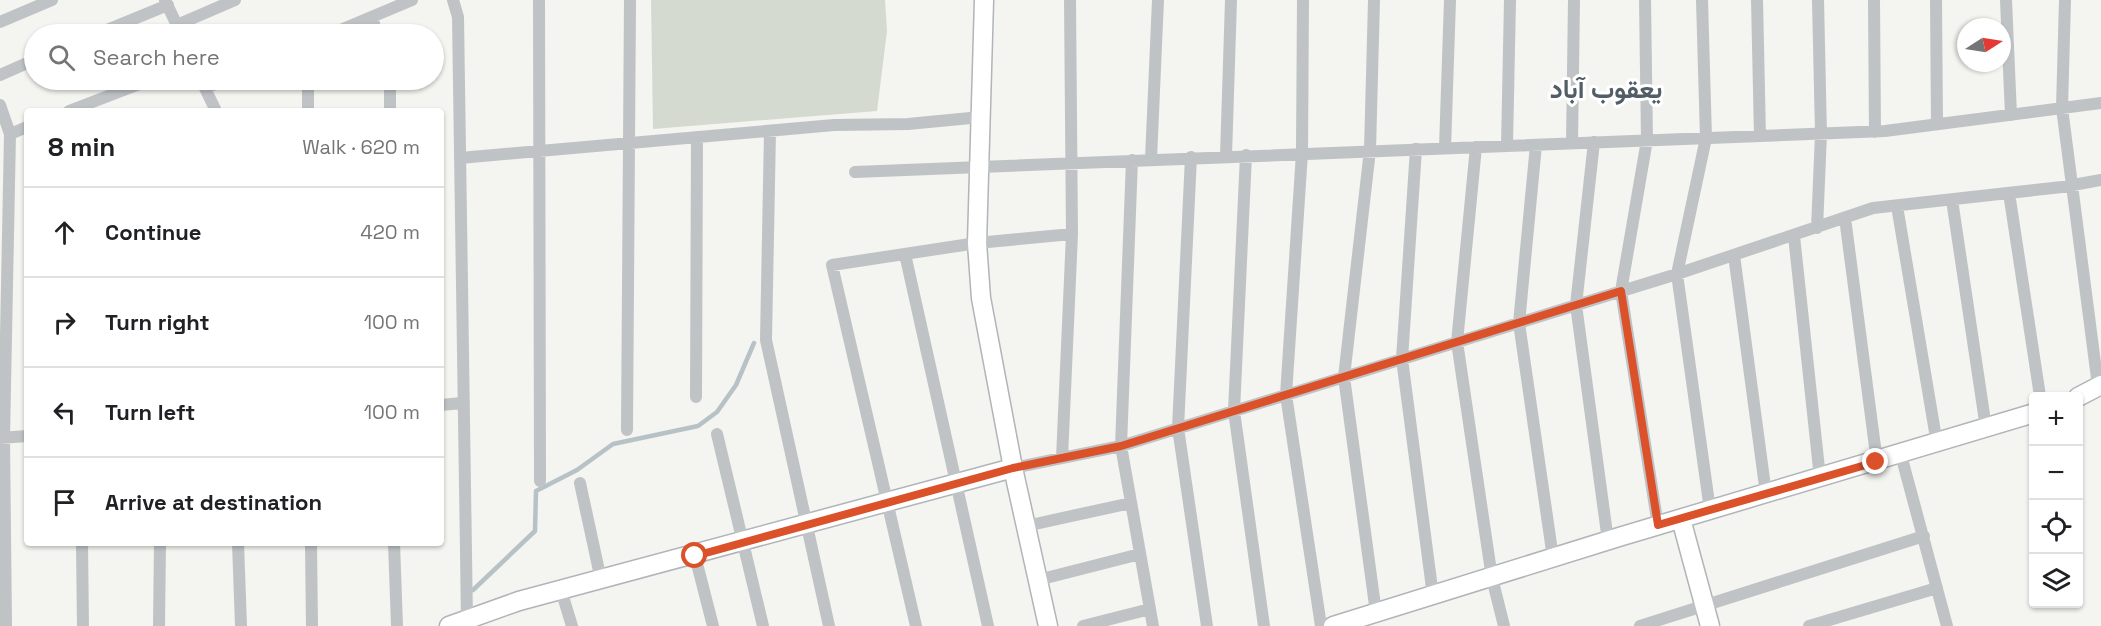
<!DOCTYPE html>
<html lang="en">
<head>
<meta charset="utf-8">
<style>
  body { margin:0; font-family:"Space Grotesk",Vazirmatn,sans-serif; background:#f6f6f6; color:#202124 }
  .controls { position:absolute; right:18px; bottom:18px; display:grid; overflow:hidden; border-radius:6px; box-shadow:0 2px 4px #0004 }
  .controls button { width:54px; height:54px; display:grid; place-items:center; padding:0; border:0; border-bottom:2px solid #e0e0e0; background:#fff; color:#202124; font:30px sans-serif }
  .compass { position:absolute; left:1957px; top:18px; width:54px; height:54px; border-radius:50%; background:#fff; box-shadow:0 2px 4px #0004; rotate:78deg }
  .stop { position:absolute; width:18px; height:18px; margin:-14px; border:4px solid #da512a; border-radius:50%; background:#fff }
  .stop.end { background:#da512a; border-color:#fff; box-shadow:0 2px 6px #0008 }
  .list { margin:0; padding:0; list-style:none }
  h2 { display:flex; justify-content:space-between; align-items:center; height:78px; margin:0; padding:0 24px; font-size:26px }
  h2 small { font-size:20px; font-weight:400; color:#757577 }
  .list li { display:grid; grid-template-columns:39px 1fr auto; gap:18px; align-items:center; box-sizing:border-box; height:90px; padding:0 24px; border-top:2px solid #e0e0e0 }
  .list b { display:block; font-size:22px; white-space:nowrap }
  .list em { font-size:20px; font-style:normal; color:#757577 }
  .icon { flex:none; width:33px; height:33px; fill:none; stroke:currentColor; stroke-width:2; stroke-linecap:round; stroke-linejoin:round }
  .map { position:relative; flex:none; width:2101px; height:626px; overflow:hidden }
  .search { position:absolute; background:#fff; box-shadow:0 2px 4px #0004; left:24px; top:24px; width:420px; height:66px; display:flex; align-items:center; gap:15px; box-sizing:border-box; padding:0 21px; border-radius:33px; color:#757577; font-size:22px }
  .panel { position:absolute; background:#fff; box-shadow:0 2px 4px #0004; left:24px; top:108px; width:420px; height:438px; border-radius:6px }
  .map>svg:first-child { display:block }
</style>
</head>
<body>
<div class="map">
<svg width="2101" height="626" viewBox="0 0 2101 626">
  <rect width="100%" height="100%" fill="#f4f4f0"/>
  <path fill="#d5dad1" d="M651,0h234l2,31 -10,80 -224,18z"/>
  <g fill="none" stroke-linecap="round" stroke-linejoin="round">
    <path stroke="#b7c2c6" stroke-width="4.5" d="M473,590l62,-59 1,-40 41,-21 36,-26 85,-18 19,-14 19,-27 18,-42"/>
    <g stroke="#afb5b9" stroke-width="21">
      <path id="secondary" d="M984,0l-7,243 4,55 32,170 35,158
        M2078,397l23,-12
        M1681,519l29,107
        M449,626l70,-25 494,-133
        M1333,626l286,-89 415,-124"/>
    </g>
    <path stroke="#bfc3c6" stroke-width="12" d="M165,0l16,34
      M453,0l5,17 9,603 3,4
      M539,0l1,481
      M1303,0l-1,153 -16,242 35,231
      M1374,0l-4,150 -26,227 32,236
      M1645,0l2,140 -26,151 37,235
      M1702,0l4,138 -29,136 33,236
      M1757,0l3,136
      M1874,0l1,132
      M1936,0l1,124
      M2006,0l5,115
      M2065,0l-3,108 36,278
      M372,17l5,17
      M0,22l52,-22
      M177,25l58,-25
      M97,34l71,-29
      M331,34l81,-34
      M0,75l34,-15
      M201,80l15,31
      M308,80v31
      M390,80v31
      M205,88l21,-8
      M0,105l10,29 -6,304 2,188
      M69,111l81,-31
      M770,131l-4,209 63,286
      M10,134l17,-7
      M1594,142l-18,163 32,236
      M1572,143l2,-143
      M1507,145l3,-145
      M1536,145l-17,178 34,235
      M1476,147l-19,195 35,236 12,48
      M1445,148l5,-148
      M1416,149l-14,210 31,237
      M1246,155l-12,256 30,215
      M1226,156l5,-156
      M1191,157l-13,271 29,198
      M460,158l374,-33 74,-1 73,-7
      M1151,159l7,-159
      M1132,160l-11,286 32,180
      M855,172l1030,-41 216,-28
      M2009,193l31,203
      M1952,200l34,228
      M1897,206l40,238
      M1845,218l32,244
      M1817,228l4,-94 -3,-134
      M1794,236l26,242
      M905,254l83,372
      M1734,255l32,239
      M696,397l1,-260
      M441,405l21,-2
      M627,430l3,-430
      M717,434l46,192
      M0,438l27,-2
      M1901,455l46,171
      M1062,458l10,-224 -2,-234
      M1013,468l108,-22 556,-172 196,-66 189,-21 39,-7
      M580,483l21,97
      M1026,526l105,-23
      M82,543l1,83
      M238,543l3,83
      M311,543l1,83
      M394,543l3,83
      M695,556l18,70
      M1038,580l102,-26
      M561,590l11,36
      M159,626l1,-83
      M916,626l-84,-361 145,-22 95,-9
      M1083,626l67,-17
      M1640,626l284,-90
      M1809,626l128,-38"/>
    <use href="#secondary" stroke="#fff" stroke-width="18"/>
  </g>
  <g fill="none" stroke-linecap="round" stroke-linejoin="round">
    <path stroke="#da512a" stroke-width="8" d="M695,556l318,-88 108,-22 500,-155 37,234 218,-63"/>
  </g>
  <g text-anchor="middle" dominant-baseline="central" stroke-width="6" stroke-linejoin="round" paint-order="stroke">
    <g font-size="26" font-weight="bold" fill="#525d65" stroke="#fff">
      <text x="1606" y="89">یعقوب آباد</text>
    </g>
  </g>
</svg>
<div class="controls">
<button>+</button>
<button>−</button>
<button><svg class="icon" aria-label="locate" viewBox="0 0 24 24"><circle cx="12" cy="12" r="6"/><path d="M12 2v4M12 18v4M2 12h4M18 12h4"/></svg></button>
<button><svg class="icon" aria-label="layers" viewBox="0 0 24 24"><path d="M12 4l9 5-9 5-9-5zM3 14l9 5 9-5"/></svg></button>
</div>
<svg class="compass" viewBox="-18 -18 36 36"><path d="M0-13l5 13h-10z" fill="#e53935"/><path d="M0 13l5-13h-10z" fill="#757577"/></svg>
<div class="stop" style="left:695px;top:556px"></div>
<div class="stop end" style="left:1876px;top:462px"></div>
<div class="search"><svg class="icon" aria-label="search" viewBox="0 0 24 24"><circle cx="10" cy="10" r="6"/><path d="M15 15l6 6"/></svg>Search here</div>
<section class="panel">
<h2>8 min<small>Walk · 620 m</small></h2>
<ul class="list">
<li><svg class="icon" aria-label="ahead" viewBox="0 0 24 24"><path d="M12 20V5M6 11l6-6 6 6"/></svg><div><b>Continue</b></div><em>420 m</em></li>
<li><svg class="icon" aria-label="right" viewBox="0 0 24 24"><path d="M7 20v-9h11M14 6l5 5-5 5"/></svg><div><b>Turn right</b></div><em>100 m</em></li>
<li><svg class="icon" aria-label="left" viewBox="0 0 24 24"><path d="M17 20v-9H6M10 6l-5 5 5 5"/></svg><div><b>Turn left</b></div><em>100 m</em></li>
<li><svg class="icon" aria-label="arrive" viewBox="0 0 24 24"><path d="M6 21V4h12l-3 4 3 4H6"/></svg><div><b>Arrive at destination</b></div></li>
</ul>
</section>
</div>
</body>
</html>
